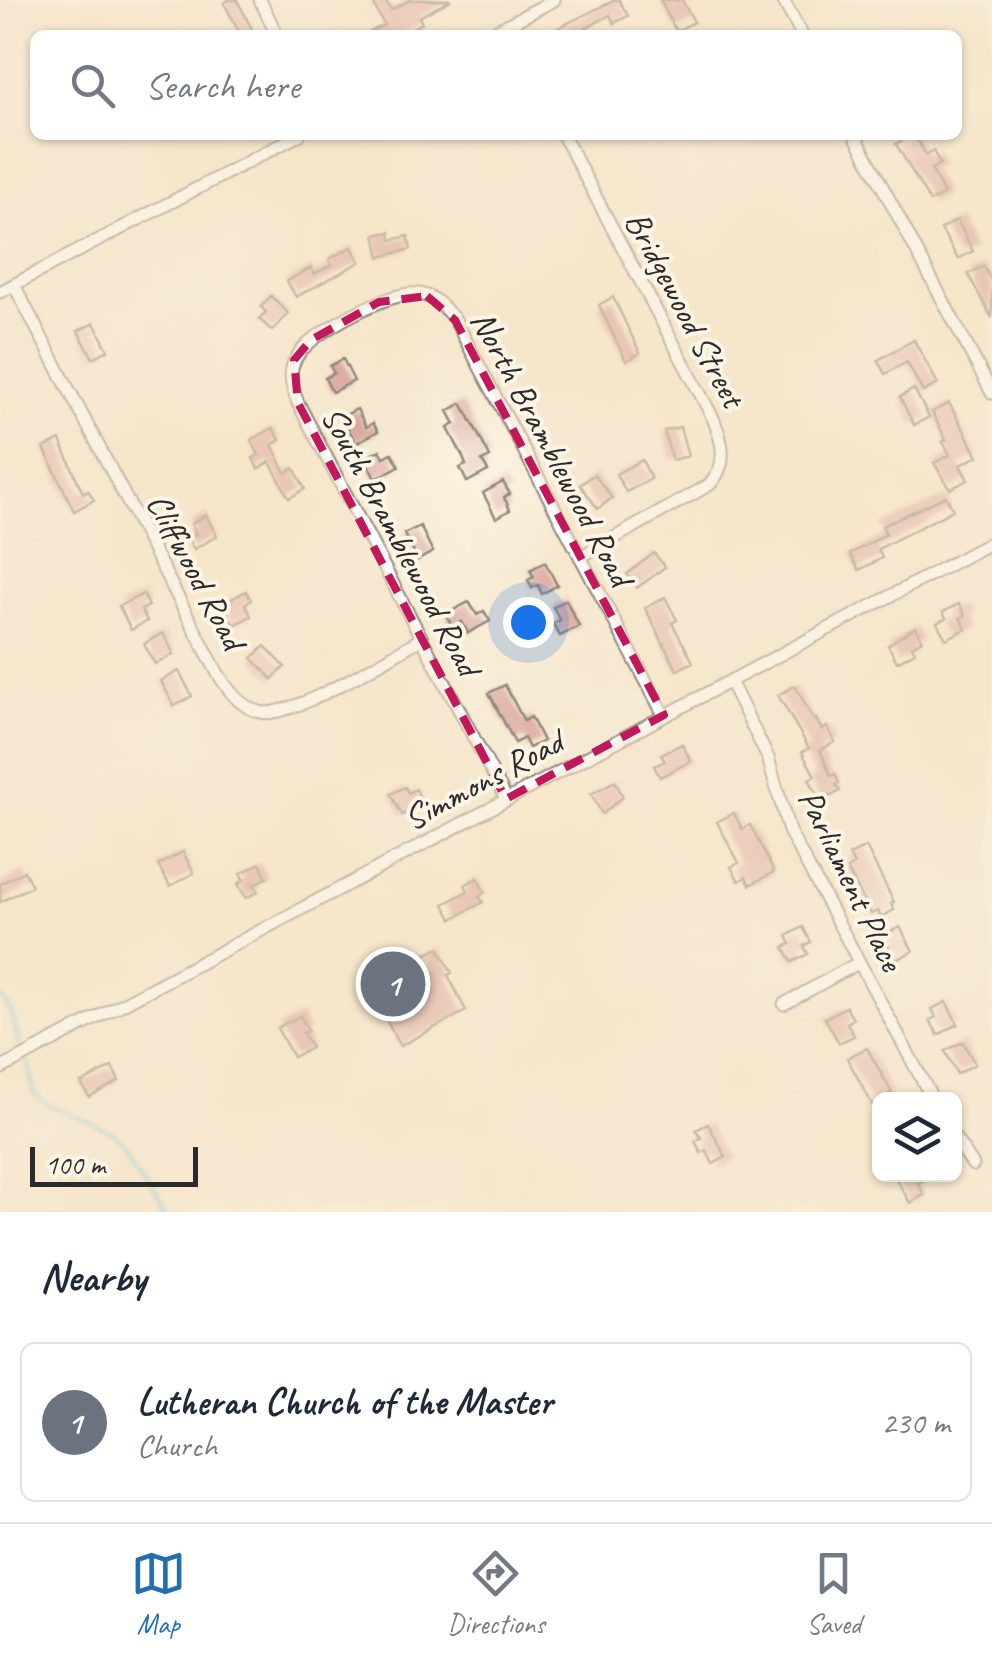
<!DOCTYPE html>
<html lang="en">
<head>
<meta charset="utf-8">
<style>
  body { margin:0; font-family:Caveat,sans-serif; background:#f6f6f7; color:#1f2937 }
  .controls { position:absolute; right:30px; bottom:30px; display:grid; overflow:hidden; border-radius:15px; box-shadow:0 2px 8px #0004 }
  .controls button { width:90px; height:90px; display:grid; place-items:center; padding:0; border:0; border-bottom:2px solid #e0e1e3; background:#fff; color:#1f2937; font:50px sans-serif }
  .scale { position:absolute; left:30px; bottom:25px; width:168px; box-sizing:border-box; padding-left:10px; border:5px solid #2b2b2b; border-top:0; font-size:28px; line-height:35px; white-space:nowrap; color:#2b2b2b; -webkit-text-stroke:8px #fcf5e5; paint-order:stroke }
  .you { position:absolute; left:528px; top:622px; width:35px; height:35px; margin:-25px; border:8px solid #fff; border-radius:50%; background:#1a73e8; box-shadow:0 0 0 15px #1a73e833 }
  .badge { display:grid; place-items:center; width:65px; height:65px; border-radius:50%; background:#1f6fb2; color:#fff; font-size:32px; font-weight:700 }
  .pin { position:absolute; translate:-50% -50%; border:5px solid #fff; box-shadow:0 2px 10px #0006 }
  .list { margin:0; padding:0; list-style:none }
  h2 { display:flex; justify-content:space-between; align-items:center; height:130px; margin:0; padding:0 40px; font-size:42px }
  h2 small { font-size:32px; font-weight:400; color:#747a83 }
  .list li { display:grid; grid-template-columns:65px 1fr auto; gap:30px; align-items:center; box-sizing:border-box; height:160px; margin:0 20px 20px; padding:0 20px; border:2px solid #e0e1e3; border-radius:15px }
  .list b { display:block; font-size:38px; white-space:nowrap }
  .list p { margin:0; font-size:32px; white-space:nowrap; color:#747a83 }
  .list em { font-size:32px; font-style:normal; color:#747a83 }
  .icon { flex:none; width:55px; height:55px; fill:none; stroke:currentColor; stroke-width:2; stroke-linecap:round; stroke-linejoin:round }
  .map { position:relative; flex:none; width:992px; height:1212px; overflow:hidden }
  .search { position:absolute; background:#fff; box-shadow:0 2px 8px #0004; left:30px; right:30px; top:30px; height:110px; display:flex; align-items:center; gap:25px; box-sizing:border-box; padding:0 35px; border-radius:15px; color:#747a83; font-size:38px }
  .sheet { height:310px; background:#fff }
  nav { display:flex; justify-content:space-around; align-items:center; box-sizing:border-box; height:140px; border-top:2px solid #e0e1e3; background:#fff; font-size:28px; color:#747a83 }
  nav a { display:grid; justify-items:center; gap:5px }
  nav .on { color:#1f6fb2 }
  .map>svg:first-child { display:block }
</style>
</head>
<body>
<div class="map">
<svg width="992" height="1212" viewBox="0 0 992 1212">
  <rect width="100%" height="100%" fill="#fcf5e5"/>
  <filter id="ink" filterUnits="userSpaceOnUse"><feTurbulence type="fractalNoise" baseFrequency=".01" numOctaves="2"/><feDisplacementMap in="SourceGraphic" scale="20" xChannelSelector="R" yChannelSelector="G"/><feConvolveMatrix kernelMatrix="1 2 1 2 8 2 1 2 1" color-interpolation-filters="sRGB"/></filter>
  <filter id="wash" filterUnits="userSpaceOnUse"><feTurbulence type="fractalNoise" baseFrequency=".0048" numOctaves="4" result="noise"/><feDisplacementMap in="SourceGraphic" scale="40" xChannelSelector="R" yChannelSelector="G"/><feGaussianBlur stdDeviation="2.25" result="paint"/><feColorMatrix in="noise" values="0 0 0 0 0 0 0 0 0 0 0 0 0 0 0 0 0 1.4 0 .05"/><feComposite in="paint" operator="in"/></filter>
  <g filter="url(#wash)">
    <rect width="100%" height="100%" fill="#f5e6cb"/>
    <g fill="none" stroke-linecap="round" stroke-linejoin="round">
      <path stroke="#5ac2d7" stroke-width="4" d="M0,996l11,16 9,34
        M28,1062l6,32 12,10 67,28 14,13 43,67
        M542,1212h17"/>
    </g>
    <g id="blocks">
      <path fill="#d8a19b" d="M229,0h8l18,35h-14l-17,-32z
        M379,0h6l6,10 19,-10h41l-32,17 3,6 -23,12h-35l20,-10 -11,-22z
        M615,0h4l9,16 -14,7 -4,-8 -37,20h-14l-3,-6z
        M660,0h22l12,22 -18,9z
        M912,135h3l11,20 7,-4 7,13 -9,5 13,25 -14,8 -34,-58z
        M957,220l16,31 -15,8 -17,-30z
        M390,232l1,8 17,-4 3,13 -31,8 -5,-22z
        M352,247l8,15 -64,35 -9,-16 24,-13 3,6 18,-9 -3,-6z
        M984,266l8,16v36l-24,-44z
        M271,296l17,17 -16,18 -13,-12 7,-7 -5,-5z
        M613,297l27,56 -14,8 -27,-56z
        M94,323l14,27 -15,8 -15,-27z
        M914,340l24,44 -15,8 -16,-30 -22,12 -7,-14z
        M343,359l11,22 -22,11 -7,-14 9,-5 -4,-7z
        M914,389l15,28 -15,8 -14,-28z
        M462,403l28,54 -8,4 6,10 -21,11 -7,-14 6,-3 -4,-10 -14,-27 7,-4 -7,-13z
        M949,403l29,53 -18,9 8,15 -18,9 -16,-26 16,-8 -7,-13 3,-2 -14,-28z
        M357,409l9,18 7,-4 5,8 -22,12 -14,-26z
        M680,427l8,29 -16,4 -8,-29z
        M273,428l7,12 -8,5 14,28 8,-5 11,21 -16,9 -19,-36 -12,7 -5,-11 6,-3 -8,-15z
        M60,440l23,53 5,-3 6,10 -20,11 -30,-63z
        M380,450l4,7 8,-4 7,13 -24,13 -10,-21z
        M642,460l9,19 -25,13 -10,-18z
        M594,474l18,24 -14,11 -18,-24z
        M503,482l7,12 -6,3 6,13 -14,8 -13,-25z
        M946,496l7,14 -75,39 4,9 -23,12 -9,-16 36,-20 -4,-8z
        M206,515l11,21 -23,13 -6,-11 8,-4 -5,-10z
        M420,526l13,26 -15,8 -14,-26z
        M654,553l11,14 -28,21 -10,-14z
        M545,562l12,23 -15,9 -4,-9 -6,3 -4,-8 6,-3 -4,-7z
        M246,591l5,9 -6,4 6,12 -17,9 -11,-21z
        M143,594l6,12 -8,4 6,11 -16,9 -12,-24z
        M665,597l12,23 -5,3 21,39 -16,8 -32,-62z
        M566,600l13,26 -19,10 -7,-12 7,-4 -7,-13z
        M469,602l8,13 7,-4 6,10 -22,12 -6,-11 -10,5 -6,-13z
        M959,604l6,12 -5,2 6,11 -20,10 -9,-16 9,-5 -3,-6z
        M915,627l7,13 -10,6 3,6 -18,10 -9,-17z
        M163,633l11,21 -19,10 -11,-20z
        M265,646l20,21 -13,12 -20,-21z
        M179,671l13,25 -18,10 -13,-25z
        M505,685l19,36 7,-4 12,24 -14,7 -5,-10 -9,5 -26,-50z
        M795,686l19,34 2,-1 6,11 5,-3 8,15 -15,8 11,26 4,-2 4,9 -3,2 4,6 -19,10 -12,-22 6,-3 -13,-24 7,-4 -31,-53z
        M682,744l9,17 -31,16 -6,-11 11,-5 -4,-7z
        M615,781l8,16 -21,17 -11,-20z
        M405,787l3,6 8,-4 7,15 -21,11 -11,-21z
        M734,813l8,16 8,-4 24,47 -24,13 -4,-8 -7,4 -8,-14 8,-4 -22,-41z
        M866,847l28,55 -3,2 3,6 -13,7 -3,-6 -7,3 -24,-45 7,-4 -5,-10z
        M183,852l11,21 -24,13 -12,-21z
        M260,863l7,15 -13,6 4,8 -12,6 -8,-14 6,-4 -4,-6z
        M24,871l8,15 -32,16v-18z
        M477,878l8,14 -6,4 4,6 -31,17 -8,-15 24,-13 -3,-6z
        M803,927l8,15 -7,4 4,8 -16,8 -8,-15 7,-3 -4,-8z
        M900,927l13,24 -17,9 -13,-24z
        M439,948l13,25 -4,2 18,36 -66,35 -36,-68 30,-16 5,10 11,-6 5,11 16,-8 -7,-14z
        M946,1002l12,22 -20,11 -8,-15 6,-3 -4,-8z
        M846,1007l7,12 -6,4 7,13 -15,7 -14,-25z
        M300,1016l8,15 -5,2 8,15 -18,9 -16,-29z
        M963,1042l12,22 -18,10 -12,-23z
        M867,1048l25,45 -6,3 2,4h-8v19l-33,-61z
        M112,1067l7,14 -30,16 -8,-14z
        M708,1124l18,33 -13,7 -7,-14 -5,3 -6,-12 6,-3 -5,-8z
        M905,1174h30l-17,9 6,12 -14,8 -14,-24z"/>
    </g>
  </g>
  <g filter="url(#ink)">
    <use href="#blocks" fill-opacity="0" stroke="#90887b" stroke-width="2.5"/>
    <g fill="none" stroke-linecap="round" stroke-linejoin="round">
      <g stroke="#90887b" stroke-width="15">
        <path id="minor" d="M260,0l17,35
          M783,0l19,35
          M488,35l66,-35
          M563,135l150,283c10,24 16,46 -4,67l-129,72
          M855,135l137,258
          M14,285l202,385c10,17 23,37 44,42 31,8 130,-56 161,-73
          M0,292l299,-157
          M730,681l38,77 21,73 144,269
          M506,799l-208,-396c-6,-16 -11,-30 -2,-45 13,-25 94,-68 122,-64 17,2 26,13 37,26l209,395
          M784,1004l74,-41
          M0,1069l992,-527
          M954,1137l19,28"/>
      </g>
      <use href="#minor" stroke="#fff" stroke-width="11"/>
    </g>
  </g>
  <path d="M0 0H992V1212H0ZM427,296l28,24 209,395 -158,84 -208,-396 -4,-43 17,-20 68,-38z" fill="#f5e6cb" fill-opacity=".55" fill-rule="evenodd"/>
  <path fill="none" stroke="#c2185b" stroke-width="8" stroke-dasharray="20 12" stroke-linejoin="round" d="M427,296l28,24 209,395 -158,84 -208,-396 -4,-43 17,-20 68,-38z"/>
  <g text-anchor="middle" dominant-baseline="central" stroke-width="8" stroke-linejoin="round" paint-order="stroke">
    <g font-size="35" fill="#2b2b2b" stroke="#fcf5e5">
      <text transform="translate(685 309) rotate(62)">Bridgewood Street</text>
      <text transform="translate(552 448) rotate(62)">North Bramblewood Road</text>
      <text transform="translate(401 541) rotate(62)">South Bramblewood Road</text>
      <text transform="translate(196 571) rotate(62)">Cliffwood Road</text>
      <text transform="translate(483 780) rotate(-28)">Simmons Road</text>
      <text transform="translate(851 880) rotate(64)">Parliament Place</text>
    </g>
  </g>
</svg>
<div class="controls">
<button><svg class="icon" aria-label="layers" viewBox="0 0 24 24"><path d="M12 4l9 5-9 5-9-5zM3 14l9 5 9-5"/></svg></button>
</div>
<div class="scale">100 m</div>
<div class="you"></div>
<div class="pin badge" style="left:393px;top:984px;background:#6b7280">1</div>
<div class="search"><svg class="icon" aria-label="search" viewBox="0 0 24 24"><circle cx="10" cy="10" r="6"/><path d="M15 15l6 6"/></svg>Search here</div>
</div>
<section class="sheet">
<h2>Nearby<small></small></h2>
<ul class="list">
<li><span class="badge" style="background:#6b7280">1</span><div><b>Lutheran Church of the Master</b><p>Church</p></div><em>230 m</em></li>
</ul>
</section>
<nav>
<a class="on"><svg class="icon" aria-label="map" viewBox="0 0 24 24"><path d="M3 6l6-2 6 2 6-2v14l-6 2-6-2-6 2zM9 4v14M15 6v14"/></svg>Map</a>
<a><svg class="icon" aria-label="directions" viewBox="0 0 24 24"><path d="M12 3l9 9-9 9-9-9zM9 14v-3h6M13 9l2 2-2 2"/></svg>Directions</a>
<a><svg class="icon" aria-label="saved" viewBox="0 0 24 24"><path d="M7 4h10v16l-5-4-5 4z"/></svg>Saved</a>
</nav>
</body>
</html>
